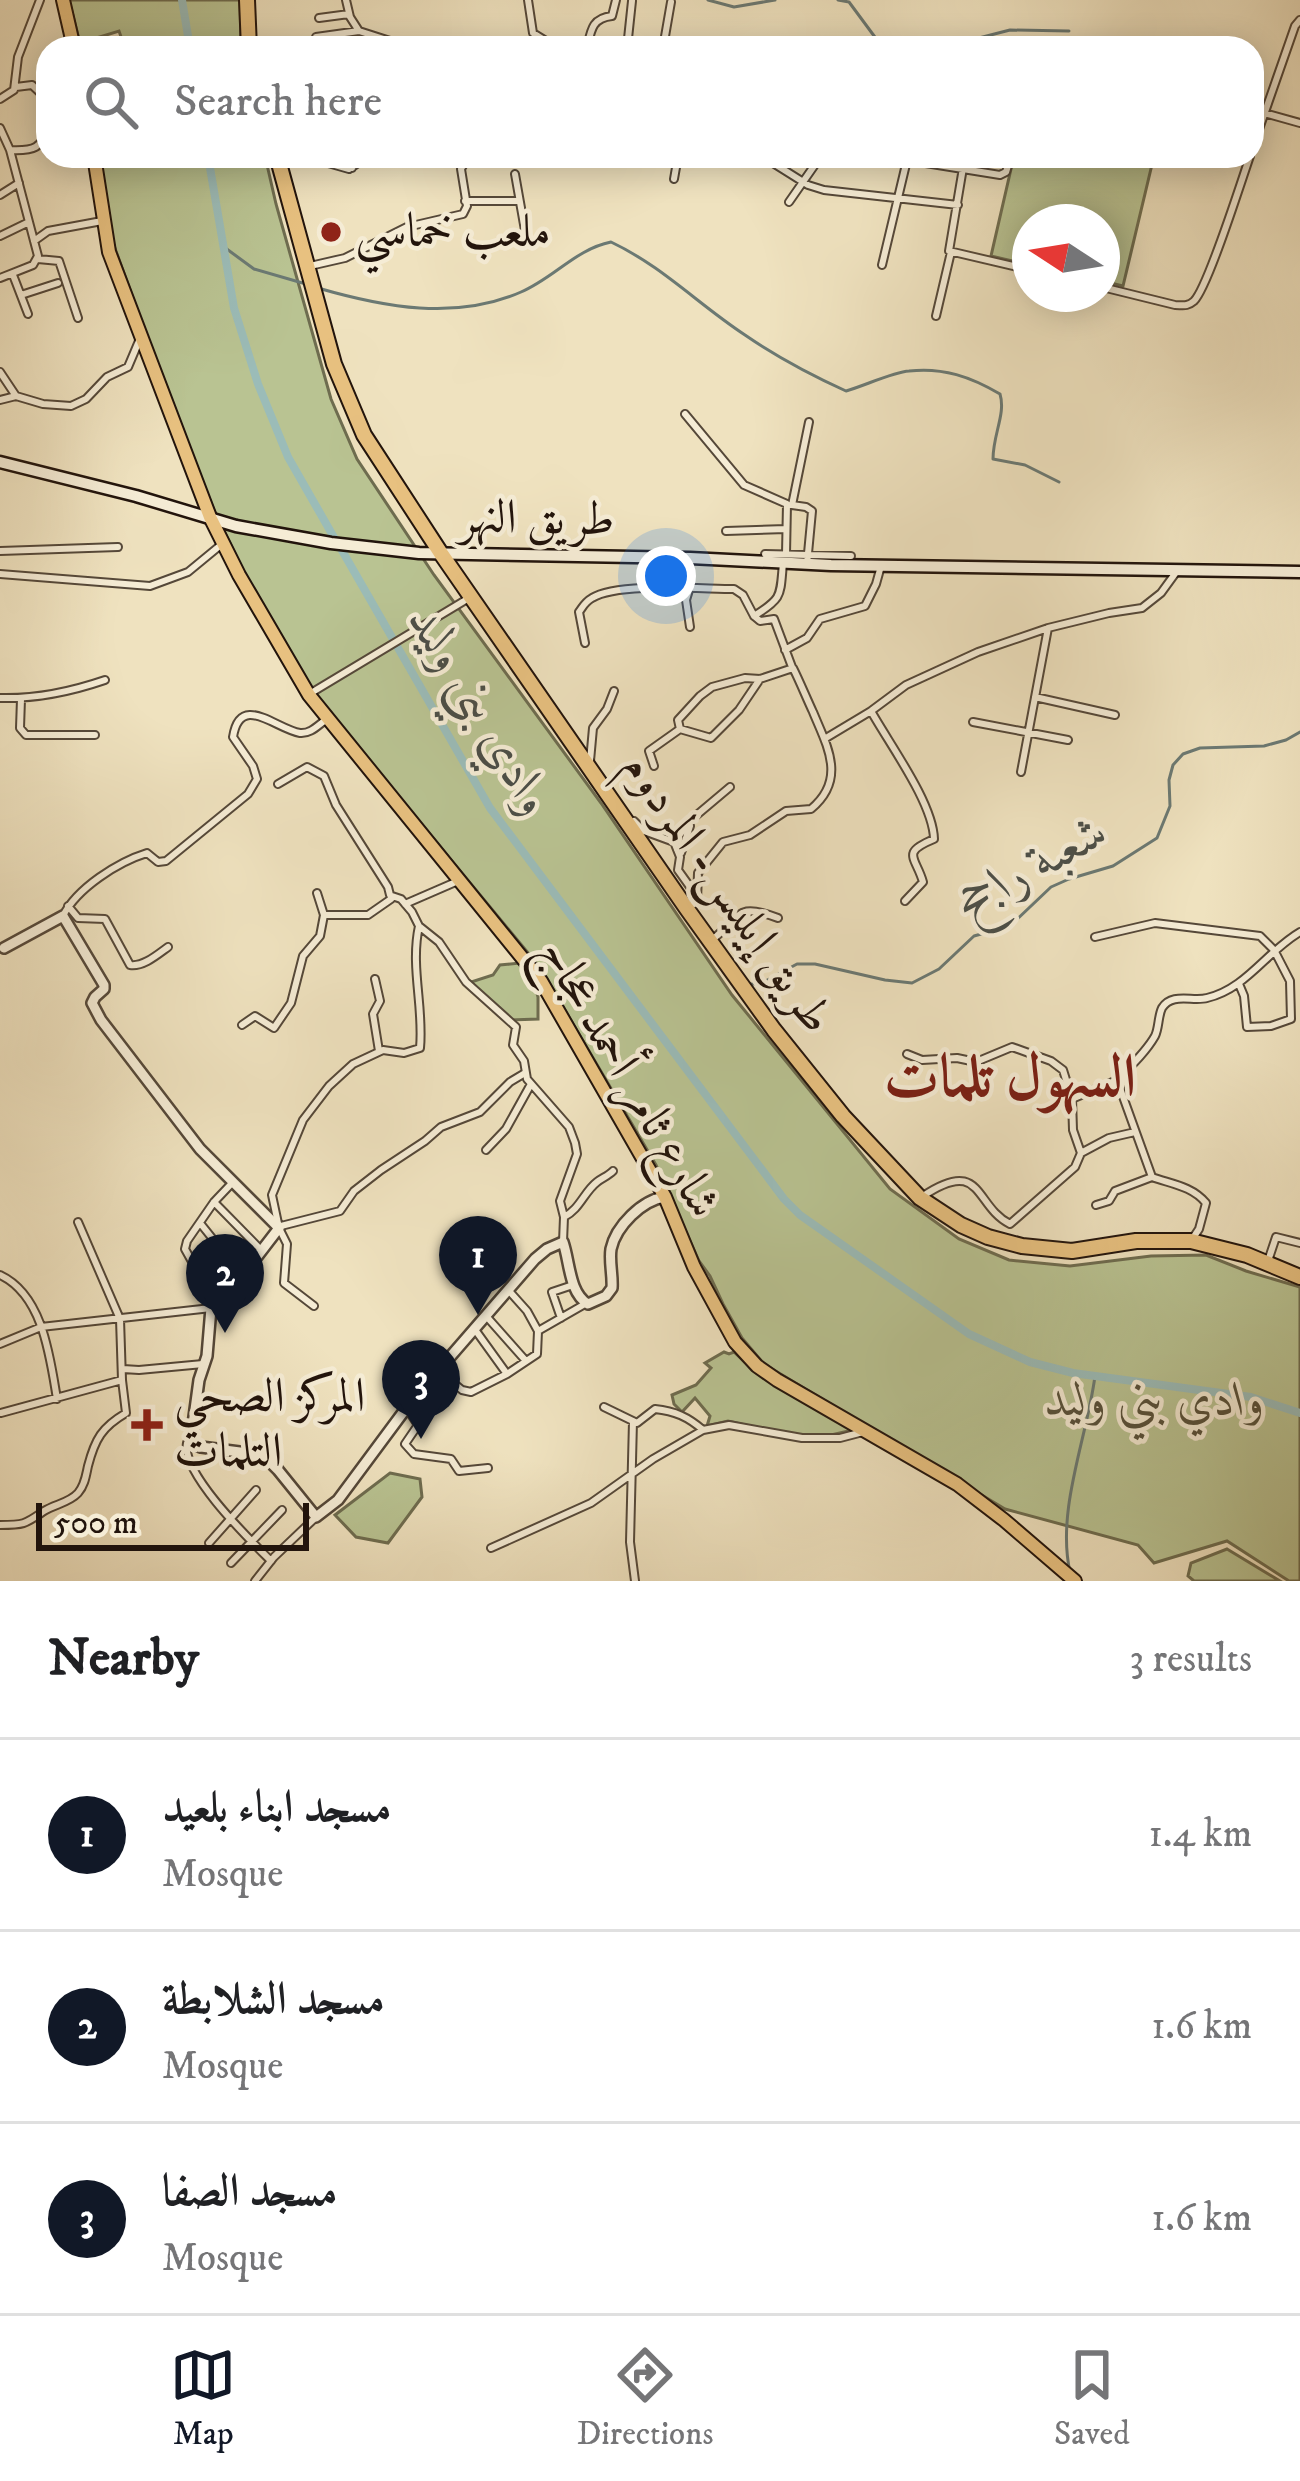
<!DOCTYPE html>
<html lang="en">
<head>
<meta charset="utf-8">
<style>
  body { margin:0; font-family:"IM FELL DW Pica",Amiri,serif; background:#f2f2f2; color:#202124 }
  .compass { position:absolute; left:1012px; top:204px; width:108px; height:108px; border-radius:50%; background:#fff; box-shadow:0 6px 30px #0003; rotate:282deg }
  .scale { position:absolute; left:36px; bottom:30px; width:273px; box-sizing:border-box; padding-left:12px; border:6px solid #22140c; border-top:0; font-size:33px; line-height:42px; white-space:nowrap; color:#22140c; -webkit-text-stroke:9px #f5ecd5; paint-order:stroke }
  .you { position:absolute; left:666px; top:576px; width:42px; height:42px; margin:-30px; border:9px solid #fff; border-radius:50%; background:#1a73e8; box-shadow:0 0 0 18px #1a73e833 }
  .badge { display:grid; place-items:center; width:78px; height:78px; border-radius:50%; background:#111827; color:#fff; font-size:39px; font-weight:700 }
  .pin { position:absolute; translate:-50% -99px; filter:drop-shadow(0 3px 6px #0008) }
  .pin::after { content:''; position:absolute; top:63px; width:42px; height:36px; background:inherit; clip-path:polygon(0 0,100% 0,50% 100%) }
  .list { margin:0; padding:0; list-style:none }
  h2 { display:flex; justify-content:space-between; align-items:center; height:156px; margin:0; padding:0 48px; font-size:51px }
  h2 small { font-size:39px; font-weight:400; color:#757577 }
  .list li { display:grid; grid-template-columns:78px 1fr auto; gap:36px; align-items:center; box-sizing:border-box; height:192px; padding:0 48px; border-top:3px solid #e0e0e0 }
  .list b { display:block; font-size:45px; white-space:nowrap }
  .list p { margin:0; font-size:39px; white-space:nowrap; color:#757577 }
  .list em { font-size:39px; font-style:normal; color:#757577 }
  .icon { flex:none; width:66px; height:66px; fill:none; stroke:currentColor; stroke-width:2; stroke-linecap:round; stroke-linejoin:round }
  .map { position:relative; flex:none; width:1300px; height:1581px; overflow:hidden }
  .search { position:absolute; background:#fff; box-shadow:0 6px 30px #0003; left:36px; right:36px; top:36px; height:132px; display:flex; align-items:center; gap:30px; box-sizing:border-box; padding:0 42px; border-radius:36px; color:#757577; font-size:45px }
  .sheet { height:732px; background:#fff }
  nav { display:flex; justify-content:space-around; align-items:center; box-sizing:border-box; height:168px; border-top:3px solid #e0e0e0; background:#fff; font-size:33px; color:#757577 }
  nav a { display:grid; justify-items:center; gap:6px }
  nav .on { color:#111827 }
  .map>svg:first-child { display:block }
</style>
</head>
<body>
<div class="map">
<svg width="1300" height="1581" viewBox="0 0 1300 1581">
  <rect width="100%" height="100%" fill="#efe2bf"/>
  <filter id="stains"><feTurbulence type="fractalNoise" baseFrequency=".00167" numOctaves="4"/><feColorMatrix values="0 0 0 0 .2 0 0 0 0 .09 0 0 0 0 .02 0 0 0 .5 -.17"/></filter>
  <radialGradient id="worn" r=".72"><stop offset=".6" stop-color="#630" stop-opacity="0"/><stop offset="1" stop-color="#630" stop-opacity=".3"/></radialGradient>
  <path fill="#b9c392" stroke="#6e6c4f" stroke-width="3" d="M69,0h171l1,48h-116l-6,-17 -39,12z
    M100,156h165l11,48 55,195 26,60 77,116 167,228 131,192 158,194 69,50 50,21 61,6 81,-10 55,-1 40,16 54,16v294h-11l-62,-40 -73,22 -16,-18 -133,-36 -241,-145 -22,-26 -19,-34 -13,-28 -11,-15 -43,-96 -117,-199 -218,-263 -62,-99 -45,-94 -37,-90 -65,-180z
    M1014,156h140l-31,130 -21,-5v-59h-72v43l-39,-9z
    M520,963l10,6 8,28v22l-28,1 -30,-25 -9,-13 22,-7 7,-10z
    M724,1352l5,2 5,-2 16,15 103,63 -22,5 -38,1 -65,-15 -21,5 3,-10 -15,-18 -13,14 -8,-8 -2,-9 24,-10 15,-17 -6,-5z
    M390,1473l30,6 2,18 -34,46 -32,-6 -21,-22z
    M1227,1549l53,32h-86l-6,-5 3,-13z"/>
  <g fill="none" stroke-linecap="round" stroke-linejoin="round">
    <path stroke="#6b7973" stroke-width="3" d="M708,0l26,7 41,-7
      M838,0l11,2 34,46
      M940,48l70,-18 59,1
      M224,247l30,22 52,15
      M318,288c65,19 138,33 203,4 33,-14 55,-43 90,-50 51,24 88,63 134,93 32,22 66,40 101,56 18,-5 47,-19 63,-20 34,-4 62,6 91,23 6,20 -7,40 -7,65l32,6 34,17
      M747,984h13l37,-20h18l70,16 27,3 27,-14 35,-33 36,-10 41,-39 18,-8 44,-13 44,-28 13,-32 -1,-26 4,-15 10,-11 17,-6 64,-2 22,-6 14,-8
      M1070,1572c-14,-62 17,-134 25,-196"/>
    <path stroke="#9bbcb8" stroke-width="8" d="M182,0l8,48
      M208,156l26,152 24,76 30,73 48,84
      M340,547l150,261 294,391 16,16 169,119 61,28 43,11 178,24 49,16"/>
    <g stroke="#554839" stroke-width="10">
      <path id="minor" d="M346,0l4,17 9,14 53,17
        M528,0l5,33 13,8 3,7
        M319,18l30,-4
        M316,37l43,-6
        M587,48c4,-18 5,-30 25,-32l4,-16
        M627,48l5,-47
        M663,48l8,-46
        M16,87l16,-2 16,15
        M0,99l14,-9 4,-33 22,-57
        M1264,113l36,10
        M0,128l10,22 28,106 -5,9 -33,13
        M1252,149l43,-123 5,-6
        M10,150c24,1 32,-1 38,-25
        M349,156l3,12
        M774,156l-1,7 35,22 16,5 134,15
        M882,156l118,19 6,-3 5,-16
        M965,156l-16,95 81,19
        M280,157l41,4 28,8 19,-13
        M515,174l11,62
        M674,179l4,-23
        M0,195l19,-12
        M465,201h53
        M789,202l32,-46
        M0,236l29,-14
        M34,241l14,-10 54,-10
        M38,259l21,2 19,57
        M882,265l25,-105
        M310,266l35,-8 62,-31 56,-13 4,-8 -6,-37 4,-7 11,-6
        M13,275l15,39
        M1102,287l73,18c8,0 12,2 19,-4 14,-14 47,-119 56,-145
        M21,295l37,-12
        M936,316l15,-64
        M0,372l16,24 27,8 28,2 15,-7 21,-22 21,-10 11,-26
        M0,400l16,-4
        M685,414l59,71 43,19 -1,50
        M726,531l60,-2
        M0,551l118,-4
        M765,554l86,2
        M807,564l5,-53 -6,-4 -14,-2 17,-83
        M0,574l150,12 38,-14 34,-28
        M689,590l-3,10 4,27
        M754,616l6,5 14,-2 18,48
        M754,616c29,-18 26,-20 29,-53
        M585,643l-6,-31c5,-7 6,-10 13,-14 25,-16 110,-9 142,-9l9,6 11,21
        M785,650l22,-12 13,-19 45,-13 11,-22 5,-18
        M311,693l158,-95
        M1035,697l80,18
        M0,698c37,1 70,-6 105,-18
        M21,699l-1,29 6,7h69
        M871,711c19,34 62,92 63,128 -34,14 -18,18 -11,43l-18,19
        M973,722l95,18
        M826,738l45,-27 35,-26 72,-33 70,-24 61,-15 33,-5 19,-15 16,-22
        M590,761l3,-33 14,-19 7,-18
        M654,766l-5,-15 31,-22
        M1021,772l27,-144
        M278,784l29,-17 17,9 12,29 52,82 2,8
        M634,821l10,10 30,11 6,15 -2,13 20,28
        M674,842l18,-23 38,-32
        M681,853l9,-27
        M317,893l7,22h44l23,-16
        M391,899l1,-3 9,3 11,13 7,14 20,16 27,40 50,45 -3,18 11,16 3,18 42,48 6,16 2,11 -17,47 4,16 -1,25
        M405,904l53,-23
        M68,906l10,12 27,1 25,46c13,2 27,-10 38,-18
        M689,908l8,-7 1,-28 25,-31 27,-7 36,-24 25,-2c36,-30 16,-63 2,-97 -7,-15 -13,-30 -20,-44l-33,11 -15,-1 -33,9 -12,9 -22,24 2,9 31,9 28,-28 21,-31
        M63,916c14,-28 55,-54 84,-63l11,9 8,-1 82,-67 9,-15 -4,-13 -20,-29c7,-45 43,-8 67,-4 11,1 18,-8 27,-14
        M1095,937l60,-14 105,13 14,14 16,31 1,38 -20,7 -24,1 -3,-31 -5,-12
        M713,939c29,-23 23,-37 65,-21
        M375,979l5,22 -7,13 6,37
        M242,1025l13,-9 19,12 17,-25 12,-47 17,-20 4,-21
        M907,1054l15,6 35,-2 19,4 36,-15 39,14 12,9 9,29 1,31 8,23 -6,14 -65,57c-36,-18 -27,-68 -87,-28
        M1072,1099l45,-19
        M486,1150l20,-21 25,-45
        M1081,1153l28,-15 26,-6
        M214,1202l48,49
        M1096,1205l13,-4 6,-10 37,-14
        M564,1217c16,-8 20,-25 33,-35 5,-4 11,-6 16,-11
        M200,1223l32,40
        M281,1226l59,-15 14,-20 27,-21 44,-29 16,-14 39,-15 30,-30 15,-9
        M1193,1238l6,-9 7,-26c-14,-17 -35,-19 -54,-26l-35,-97c13,-13 29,-28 38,-44 4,-8 3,-20 7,-28 10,-16 31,-6 45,-10 39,-9 60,-47 93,-66
        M1268,1261l8,-24 24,6
        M0,1275c43,20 50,82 57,124
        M510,1292l17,19 11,20
        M215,1303l-30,-54 2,-8 27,-39 19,-20
        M314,1306l-30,-23 3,-39 -8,-16 -7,-33 31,-75 26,-34 24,-22 30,-14 21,3 16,-5c4,-41 -10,-81 -1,-122
        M487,1317l39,44
        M561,1318l-9,-26 21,-7
        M476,1331l31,43
        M0,1344l41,-17 170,-19
        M123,1369l16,1 64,-6
        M439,1371l23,19 9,2 36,-18 30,-20 1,-23 47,-27
        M604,1407l33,16 18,-14c20,2 33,8 48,21
        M407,1408l11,17 -13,19 9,10 37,5 8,12 29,-3
        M1,1413l121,-33 -2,-61 -42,-97
        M633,1421l-3,121 5,39
        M192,1442l-5,1c-6,30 62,96 84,118
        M0,1525c25,0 25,-1 44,-14 11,-7 25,-8 34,-18 7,-8 8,-18 10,-27 7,-27 14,-39 38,-53l-4,-33
        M209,1543l47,-53
        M491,1548l100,-45 62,-44 50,-29 26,-5 73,13h38l23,-6
        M231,1563l51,-53
        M255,1581l19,-24 42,-40"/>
    </g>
    <g stroke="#554839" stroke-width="14">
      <path id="tertiary" d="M4,948l59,-32 41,69v4l-9,8 -3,6 9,17 99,129 79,79 -40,52 -28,28 -4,48 -8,24 -8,59 4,6 6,2 62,8 15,15 38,47 22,-17 72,-97 125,-144 12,-10 16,-7c7,20 6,51 25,62l18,-8 6,-8c1,-13 -3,-26 -1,-39 5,-23 31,-49 54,-52"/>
    </g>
    <g stroke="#22140c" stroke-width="15">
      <path id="secondary" d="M0,462l136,34 100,30 95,17 88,10 271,5 141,7 469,7"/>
    </g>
    <g stroke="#22140c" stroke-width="16">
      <path id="primary" d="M63,0l11,48
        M94,156l15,96 101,265 29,58 70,120 232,286 124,216 29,70 41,75 22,24 20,14 180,104 47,36 71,61"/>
    </g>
    <g stroke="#22140c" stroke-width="18">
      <path id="trunk" d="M247,0l2,48
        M277,156l57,208 30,71 78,120 245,354 87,121 69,86 77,82 41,27 27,12 34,9 50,5 64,-10h55l56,14 53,22"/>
    </g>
    <use href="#minor" stroke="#f5ecd5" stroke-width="6"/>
    <use href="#tertiary" stroke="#f5ecd5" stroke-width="9"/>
    <use href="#secondary" stroke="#f5ecd5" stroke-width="10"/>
    <use href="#primary" stroke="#e8c180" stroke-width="12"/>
    <use href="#trunk" stroke="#e8c180" stroke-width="14"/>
  </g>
  <g fill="#8f2418" stroke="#f5ecd5" stroke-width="4.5">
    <circle cx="331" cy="232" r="12"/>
    <path d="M141 1407h12v12h12v12h-12v12h-12v-12h-12v-12h12z"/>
  </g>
  <g text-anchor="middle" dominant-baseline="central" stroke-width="9" stroke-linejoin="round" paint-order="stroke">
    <g font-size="48" fill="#22140c" stroke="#f5ecd5" text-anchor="start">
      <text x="355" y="232">ملعب خماسي</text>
      <text x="174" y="1397">المركز الصحي<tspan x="174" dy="55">التلمات</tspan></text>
    </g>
    <g font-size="48" fill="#22140c" stroke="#f5ecd5">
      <text transform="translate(537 519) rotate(1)">طريق النهر</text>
      <text transform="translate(727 893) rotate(55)">طريق إيليس- المردوم</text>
      <text transform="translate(629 1078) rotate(60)">شارع ثامر أحمد عجاج</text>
    </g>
    <g font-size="48" font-style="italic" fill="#57513b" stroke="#f5ecd5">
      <text x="1155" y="1401">وادي بني وليد</text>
    </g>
    <g font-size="51" font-style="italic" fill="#4c4f48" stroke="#f5ecd5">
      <text transform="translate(480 711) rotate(59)">وادي بني وليد</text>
      <text transform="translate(1032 867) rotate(-29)">شعبة راجح</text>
    </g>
    <g font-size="60" font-weight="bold" fill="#7a1f14" stroke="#f5ecd5">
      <text x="1010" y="1078">السهول تلمات</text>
    </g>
  </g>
  <rect width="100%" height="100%" filter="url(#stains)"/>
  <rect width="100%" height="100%" fill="url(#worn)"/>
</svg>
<svg class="compass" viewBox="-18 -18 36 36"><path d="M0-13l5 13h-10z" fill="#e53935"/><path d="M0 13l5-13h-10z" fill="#757577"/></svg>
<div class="scale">500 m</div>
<div class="you"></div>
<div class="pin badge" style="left:478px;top:1315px">1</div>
<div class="pin badge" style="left:225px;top:1333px">2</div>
<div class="pin badge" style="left:421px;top:1439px">3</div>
<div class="search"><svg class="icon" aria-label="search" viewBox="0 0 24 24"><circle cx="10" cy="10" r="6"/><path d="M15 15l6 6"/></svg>Search here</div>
</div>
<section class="sheet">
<h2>Nearby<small>3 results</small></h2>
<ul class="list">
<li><span class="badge">1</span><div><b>مسجد ابناء بلعيد</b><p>Mosque</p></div><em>1.4 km</em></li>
<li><span class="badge">2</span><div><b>مسجد الشلابطة</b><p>Mosque</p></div><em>1.6 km</em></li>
<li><span class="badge">3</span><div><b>مسجد الصفا</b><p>Mosque</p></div><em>1.6 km</em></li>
</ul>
</section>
<nav>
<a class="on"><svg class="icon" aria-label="map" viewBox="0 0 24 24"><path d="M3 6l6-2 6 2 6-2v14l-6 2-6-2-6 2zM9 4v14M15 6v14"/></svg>Map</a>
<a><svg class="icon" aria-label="directions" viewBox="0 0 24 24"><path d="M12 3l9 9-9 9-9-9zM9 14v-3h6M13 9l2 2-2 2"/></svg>Directions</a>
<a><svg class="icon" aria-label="saved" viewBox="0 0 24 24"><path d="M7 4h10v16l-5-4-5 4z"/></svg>Saved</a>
</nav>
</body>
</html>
